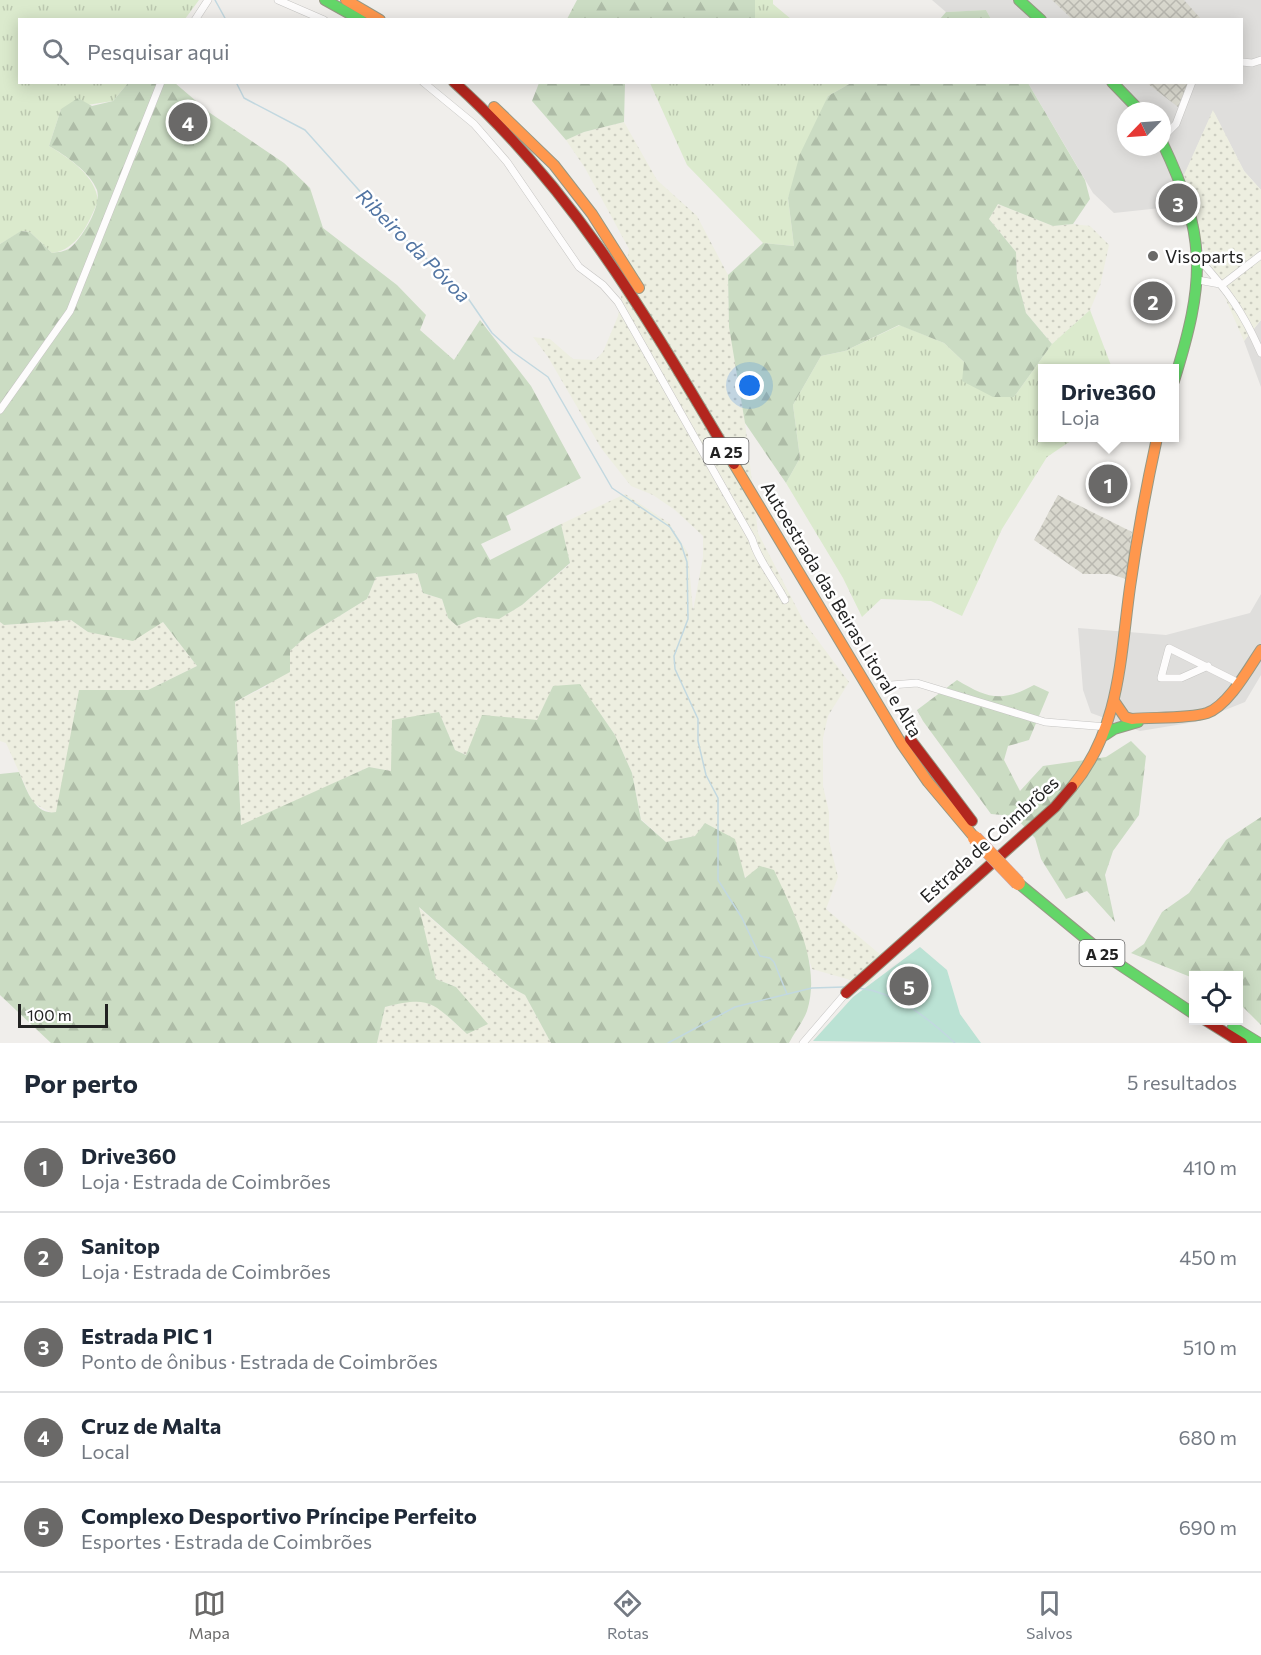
<!DOCTYPE html>
<html lang="pt">
<head>
<meta charset="utf-8">
<style>
  body { margin:0; font-family:Commissioner,sans-serif; background:#f2f2f3; color:#1f2937 }
  .controls { position:absolute; right:18px; bottom:18px; display:grid; overflow:hidden; border-radius:0px; box-shadow:0 3px 15px #0003 }
  .controls button { width:54px; height:54px; display:grid; place-items:center; padding:0; border:0; border-bottom:2px solid #e0e1e3; background:#fff; color:#1f2937; font:30px sans-serif }
  .compass { position:absolute; left:1117px; top:102px; width:54px; height:54px; border-radius:50%; background:#fff; box-shadow:0 3px 15px #0003; rotate:245deg }
  .scale { position:absolute; left:18px; bottom:15px; width:90px; box-sizing:border-box; padding-left:6px; border:3px solid #222; border-top:0; font-size:16px; line-height:21px; white-space:nowrap; color:#222; -webkit-text-stroke:4px #fff; paint-order:stroke }
  .you { position:absolute; left:750px; top:386px; width:21px; height:21px; margin:-15px; border:4px solid #fff; border-radius:50%; background:#1a73e8; box-shadow:0 0 0 9px #1a73e833 }
  .badge { display:grid; place-items:center; width:39px; height:39px; border-radius:50%; background:#6a6968; color:#fff; font-size:20px; font-weight:700 }
  .pin { position:absolute; translate:-50% -50%; border:3px solid #fff; box-shadow:0 2px 6px #0006 }
  .popup { position:absolute; left:1038px; top:364px; width:141px; height:78px; box-sizing:border-box; display:grid; place-content:center; border-radius:0px; background:#fff; filter:drop-shadow(0 2px 4px #0005); font-size:20px; white-space:nowrap; color:#747a83 }
  .popup b { font-size:22px; color:#1f2937 }
  .popup::after { content:''; position:absolute; left:50%; top:100%; margin-left:-12px; border:12px solid transparent; border-top-color:#fff }
  .list { margin:0; padding:0; list-style:none }
  h2 { display:flex; justify-content:space-between; align-items:center; height:78px; margin:0; padding:0 24px; font-size:26px }
  h2 small { font-size:20px; font-weight:400; color:#747a83 }
  .list li { display:grid; grid-template-columns:39px 1fr auto; gap:18px; align-items:center; box-sizing:border-box; height:90px; padding:0 24px; border-top:2px solid #e0e1e3 }
  .list b { display:block; font-size:22px; white-space:nowrap }
  .list p { margin:0; font-size:20px; white-space:nowrap; color:#747a83 }
  .list em { font-size:20px; font-style:normal; color:#747a83 }
  .icon { flex:none; width:33px; height:33px; fill:none; stroke:currentColor; stroke-width:2; stroke-linecap:round; stroke-linejoin:round }
  .map { position:relative; flex:none; width:1261px; height:1043px; overflow:hidden }
  .search { position:absolute; background:#fff; box-shadow:0 3px 15px #0003; left:18px; right:18px; top:18px; height:66px; display:flex; align-items:center; gap:15px; box-sizing:border-box; padding:0 21px; border-radius:0px; color:#747a83; font-size:22px }
  .sheet { height:528px; background:#fff }
  nav { display:flex; justify-content:space-around; align-items:center; box-sizing:border-box; height:84px; border-top:2px solid #e0e1e3; background:#fff; font-size:16px; color:#747a83 }
  nav a { display:grid; justify-items:center; gap:3px }
  nav .on { color:#6a6968 }
  .map>svg:first-child { display:block }
</style>
</head>
<body>
<div class="map">
<svg width="1261" height="1043" viewBox="0 0 1261 1043">
  <defs>
    <pattern id="construction-cross-hatch" width="8" height="8" patternUnits="userSpaceOnUse" patternTransform="scale(1.5)"><rect width="8" height="8" fill="#d8d7cd"/><path d="M0 0l8 8M0 8l8-8" fill="none" stroke="#b9b8b0"/></pattern>
    <pattern id="farmland-dots" width="8" height="8" patternUnits="userSpaceOnUse" patternTransform="scale(1.5)"><rect width="8" height="8" fill="#edeee0"/><path d="M2 2h.1M6 6h.1" fill="none" stroke="#cbccc0" stroke-width="1.8" stroke-linecap="round"/></pattern>
    <pattern id="grass-tufts" width="24" height="20" patternUnits="userSpaceOnUse" patternTransform="scale(1.5)"><rect width="24" height="20" fill="#dbeacd"/><path d="M3 7l-1-3M5 7V3M7 7l1-3M15 17l-1-3M17 17v-4M19 17l1-3" fill="none" stroke="#bcc8b0"/></pattern>
    <pattern id="forest-firs" width="22" height="20" patternUnits="userSpaceOnUse" patternTransform="scale(1.5)"><rect width="22" height="20" fill="#cbdcc3"/><path d="M5 1l3.5 6h-7zM16 11l3.5 6h-7z" fill="#aebca7"/></pattern>
  </defs>
  <rect width="100%" height="100%" fill="#f0eeeb"/>
  <path fill="#dfdedc" fill-rule="evenodd" d="M932,0h329v190l-17,-19 -31,-60 -43,96 -56,6 -21,-20 -65,-110 214,-1v-62l-251,-1 -5,-9 -40,2zM1126,111h36v36h-36z
    M1261,320v67l-17,-46z
    M1261,594v81l-16,27 -50,20 -55,9 -49,-18 -8,-23 -5,-62 88,7 84,-22z"/>
  <path fill="url(#construction-cross-hatch)" d="M1052,0h132l17,19h-129z
    M1147,83h41l-10,24z
    M1058,495l74,37 -6,47 -16,-5h-27l-49,-34z"/>
  <path fill="url(#farmland-dots)" d="M1213,110l31,61 17,19v130l-17,21 -41,-94 -19,-72z
    M624,122l33,58 40,36 31,59 1,52 12,61 17,145 46,89 45,60 -21,34 -5,22v48l6,26v29l9,36 -12,32 62,52 -20,24 -56,-16 -17,-53 -100,-80 -29,6 -25,-23 -9,-46 -17,-38 -13,-19 -49,-30 -15,34 -72,35 -11,-5 -16,-38 -48,59 -22,-4 -128,59 -6,-124 32,-16 23,-35 17,-15 60,-37 9,-22 41,-4 6,20 19,6 6,19 9,8 21,-9 21,1 23,-13 48,-41 -9,-40 64,-30 44,29 19,30 5,58 10,-54v-21l-28,-26 -22,-15 -22,-9 -30,-38 -53,-91 -15,-20 17,2 23,20 22,1 8,-8 15,-36 11,-67 -44,-81 -19,-28 18,-8z
    M998,204l55,22 20,-2 17,2 19,19 -9,41 -10,24 -38,34 -26,-31 -9,-35 -1,-26 -27,-33z
    M71,620l17,12 75,-10 34,44 -49,24h-69l-21,118 -2,4 -4,1 -19,-10 -27,-60 -6,-2v-119l4,3z
    M418,907l92,80 15,8 26,48h-174l8,-36 28,-7 20,3 34,31 -11,-47 -20,-8z"/>
  <path fill="url(#grass-tufts)" d="M0,0h199l-14,19 -165,1v62l108,1 -15,18 -52,8 -12,37c20,12 47,30 49,55 -9,21 -20,49 -46,52l-22,-21 -8,-1 -22,13z
    M755,0h18v4l18,15 -36,1z
    M650,83h201l-23,13 -40,102 6,48 -31,-3 -76,-78z
    M1090,310l22,58h-70v70h33l-28,19 -45,72 -40,87 -31,-15 -50,-2 -19,18 -19,-39 -57,-95 14,-25 -7,-53 28,-49 24,-5 55,-26 44,18 20,19 50,35 38,-53z"/>
  <path fill="url(#forest-firs)" d="M577,0h178v19h-188z
    M986,10l5,9h-51l6,-7z
    M128,83h47l35,30 74,50 26,25 13,40 74,57 29,30 -6,15 34,30 26,-40 51,66 50,92 -75,38 5,14 -30,14 9,16 71,-36 9,39 -48,42 -23,14 -21,-2 -21,9 -9,-8 -6,-19 -19,-6 -6,-20 -41,4 -9,22 -60,37 -17,15v21l-55,30 6,123 128,-58 22,4 1,-51 47,-8 16,38 11,5 16,-40 55,5 16,-34 27,-2 35,51 17,38 9,47 25,22 29,-6 10,-13 30,16 10,39 15,-12 14,4c19,42 48,93 33,141 -4,11 -13,22 -18,32h-238l-26,-48 -15,-8 -91,-80 17,72 20,8 32,37 -21,10c-34,-31 -36,-39 -82,-27l-8,36h-326l-51,-48v-221l19,-2c7,16 15,44 37,40l23,-122h69l49,-24 -34,-44 -30,19 -45,-9 -17,-12 -67,5 -4,-3v-378l21,-13 9,1 22,21c6,-1 12,-1 18,-5 12,-10 32,-42 27,-58 -7,-18 -32,-35 -48,-44l12,-37 17,-11 14,8 21,-5z
    M539,83h86l-1,39 -40,10 -18,8 -34,-39z
    M851,83h177l57,97 5,19 -17,25 -20,2 -55,-22 -9,15 27,33 1,26 9,35 26,31 -38,53h-21l-31,-16 2,-19 -20,-19 -45,-18 -54,26 -24,5 -28,49 7,53 -14,25 -41,-60 -16,-96 -1,-52 35,-32 31,3 -6,-48 12,-44 28,-58z
    M957,680c30,18 44,23 77,5l15,7 -20,48 -21,6 -4,14 16,31 23,-25 63,-9 25,-16 15,15 -7,59 -26,36 -8,24 10,47 -28,-31 -21,8 -25,-40 -6,-21 -21,-22 -23,-2 -68,-93 -6,-11z
    M1261,817v208l-22,-22 -1,-28h-44l-1,3 -62,-25 13,-9 18,-32 27,-19 37,-53z"/>
  <path fill="#bbe2d4" d="M920,947l27,23 13,44 21,29 -168,-2 40,-44z"/>
  <g fill="none" stroke-linecap="round" stroke-linejoin="round">
    <path stroke="#c2d8e0" stroke-width="1.5" d="M215,0l11,20
      M236,82l8,16 61,32 87,97 73,67 27,39 21,19 35,25 64,111 58,39 11,17 6,18 1,57 -14,37 1,13 23,50v22l8,34 12,23v82l24,38 18,38 10,2 4,4 13,32
      M858,988c38,4 70,30 97,55
      M668,1043l67,-36 77,-19 32,-1"/>
    <g stroke="#c6c5c3" stroke-width="8">
      <path id="street" d="M278,0l46,20
        M195,20l13,-20
        M1242,62l10,1 9,-3
        M423,82l51,42 33,38 72,105 24,18 15,17 134,237c6,21 22,40 33,61
        M1162,138l14,-14 16,-42
        M1198,258c30,33 45,54 63,95
        M1198,280l22,4
        M1222,285l39,-30
        M0,410l70,-99 91,-229
        M1208,666l-27,12h-20l8,-30 70,35
        M891,685l26,-2 128,39 63,5
        M803,1043l43,-50"/>
    </g>
    <g stroke="#969884" stroke-width="12">
      <path id="fast" d="M325,0l36,20
        M1019,0l22,20
        M1112,82l28,29
        M1162,142c46,96 43,139 12,239
        M1105,735l9,-6 24,-7
        M1018,883l90,74 86,57
        M1233,1027l26,16"/>
    </g>
    <g stroke="#969884" stroke-width="12">
      <path id="slow" d="M346,0l34,20
        M494,107l60,58 38,49 47,74
        M734,464l167,279 27,39 47,56
        M1114,701l11,16 7,2c21,-2 55,0 75,-6 21,-7 42,-45 54,-63
        M1072,787c48,-58 48,-128 58,-200 7,-50 16,-99 27,-149"/>
    </g>
    <g stroke="#969884" stroke-width="12">
      <path id="jam" d="M454,82c124,112 196,241 280,382
        M910,739l62,82
        M846,993l209,-186 17,-20
        M1205,1020l37,23"/>
    </g>
    <use href="#street" stroke="#fdfcfc" stroke-width="7"/>
    <use href="#fast" stroke="#63d668" stroke-width="10"/>
    <use href="#slow" stroke="#ff974d" stroke-width="10"/>
    <use href="#jam" stroke="#b3261e" stroke-width="10"/>
    <g stroke="#c2a5ab" stroke-width="15" stroke-linecap="butt">
      <path id="slow-bridge" d="M975,838l43,45"/>
    </g>
    <use href="#slow-bridge" stroke="#ff974d" stroke-width="14"/>
  </g>
  <circle fill="#6a6968" stroke="#fff" stroke-width="2" cx="1153" cy="256" r="6"/>
  <g text-anchor="middle" dominant-baseline="central" stroke-width="5" stroke-linejoin="round" paint-order="stroke">
    <g fill="#fff" stroke="#646464" stroke-width="1.5">
      <rect x="703.5" y="438" width="45" height="26" rx="4.5"/>
      <rect x="1079.5" y="940" width="45" height="26" rx="4.5"/>
    </g>
    <g font-size="16" font-weight="bold" fill="#222">
      <text x="726" y="451">A 25</text>
      <text x="1102" y="953">A 25</text>
    </g>
    <g font-size="18" fill="#222" stroke="#fff" text-anchor="start">
      <text x="1165" y="256">Visoparts</text>
    </g>
    <g font-size="18" fill="#222" stroke="#fff">
      <text transform="translate(842 609) rotate(59)">Autoestrada das Beiras Litoral e Alta</text>
      <text transform="translate(989 839) rotate(-42)">Estrada de Coimbrões</text>
    </g>
    <g font-size="20" font-style="italic" fill="#5275a3" stroke="#fff">
      <text transform="translate(414 245) rotate(45)">Ribeiro da Póvoa</text>
    </g>
  </g>
</svg>
<div class="controls">
<button><svg class="icon" aria-label="locate" viewBox="0 0 24 24"><circle cx="12" cy="12" r="6"/><path d="M12 2v4M12 18v4M2 12h4M18 12h4"/></svg></button>
</div>
<svg class="compass" viewBox="-18 -18 36 36"><path d="M0-13l5 13h-10z" fill="#e53935"/><path d="M0 13l5-13h-10z" fill="#747a83"/></svg>
<div class="scale">100 m</div>
<div class="you"></div>
<div class="pin badge" style="left:1108px;top:484px">1</div>
<div class="popup"><b>Drive360</b>Loja</div>
<div class="pin badge" style="left:1153px;top:301px">2</div>
<div class="pin badge" style="left:1178px;top:203px">3</div>
<div class="pin badge" style="left:188px;top:122px">4</div>
<div class="pin badge" style="left:909px;top:986px">5</div>
<div class="search"><svg class="icon" aria-label="search" viewBox="0 0 24 24"><circle cx="10" cy="10" r="6"/><path d="M15 15l6 6"/></svg>Pesquisar aqui</div>
</div>
<section class="sheet">
<h2>Por perto<small>5 resultados</small></h2>
<ul class="list">
<li><span class="badge">1</span><div><b>Drive360</b><p>Loja · Estrada de Coimbrões</p></div><em>410 m</em></li>
<li><span class="badge">2</span><div><b>Sanitop</b><p>Loja · Estrada de Coimbrões</p></div><em>450 m</em></li>
<li><span class="badge">3</span><div><b>Estrada PIC 1</b><p>Ponto de ônibus · Estrada de Coimbrões</p></div><em>510 m</em></li>
<li><span class="badge">4</span><div><b>Cruz de Malta</b><p>Local</p></div><em>680 m</em></li>
<li><span class="badge">5</span><div><b>Complexo Desportivo Príncipe Perfeito</b><p>Esportes · Estrada de Coimbrões</p></div><em>690 m</em></li>
</ul>
</section>
<nav>
<a class="on"><svg class="icon" aria-label="map" viewBox="0 0 24 24"><path d="M3 6l6-2 6 2 6-2v14l-6 2-6-2-6 2zM9 4v14M15 6v14"/></svg>Mapa</a>
<a><svg class="icon" aria-label="directions" viewBox="0 0 24 24"><path d="M12 3l9 9-9 9-9-9zM9 14v-3h6M13 9l2 2-2 2"/></svg>Rotas</a>
<a><svg class="icon" aria-label="saved" viewBox="0 0 24 24"><path d="M7 4h10v16l-5-4-5 4z"/></svg>Salvos</a>
</nav>
</body>
</html>
